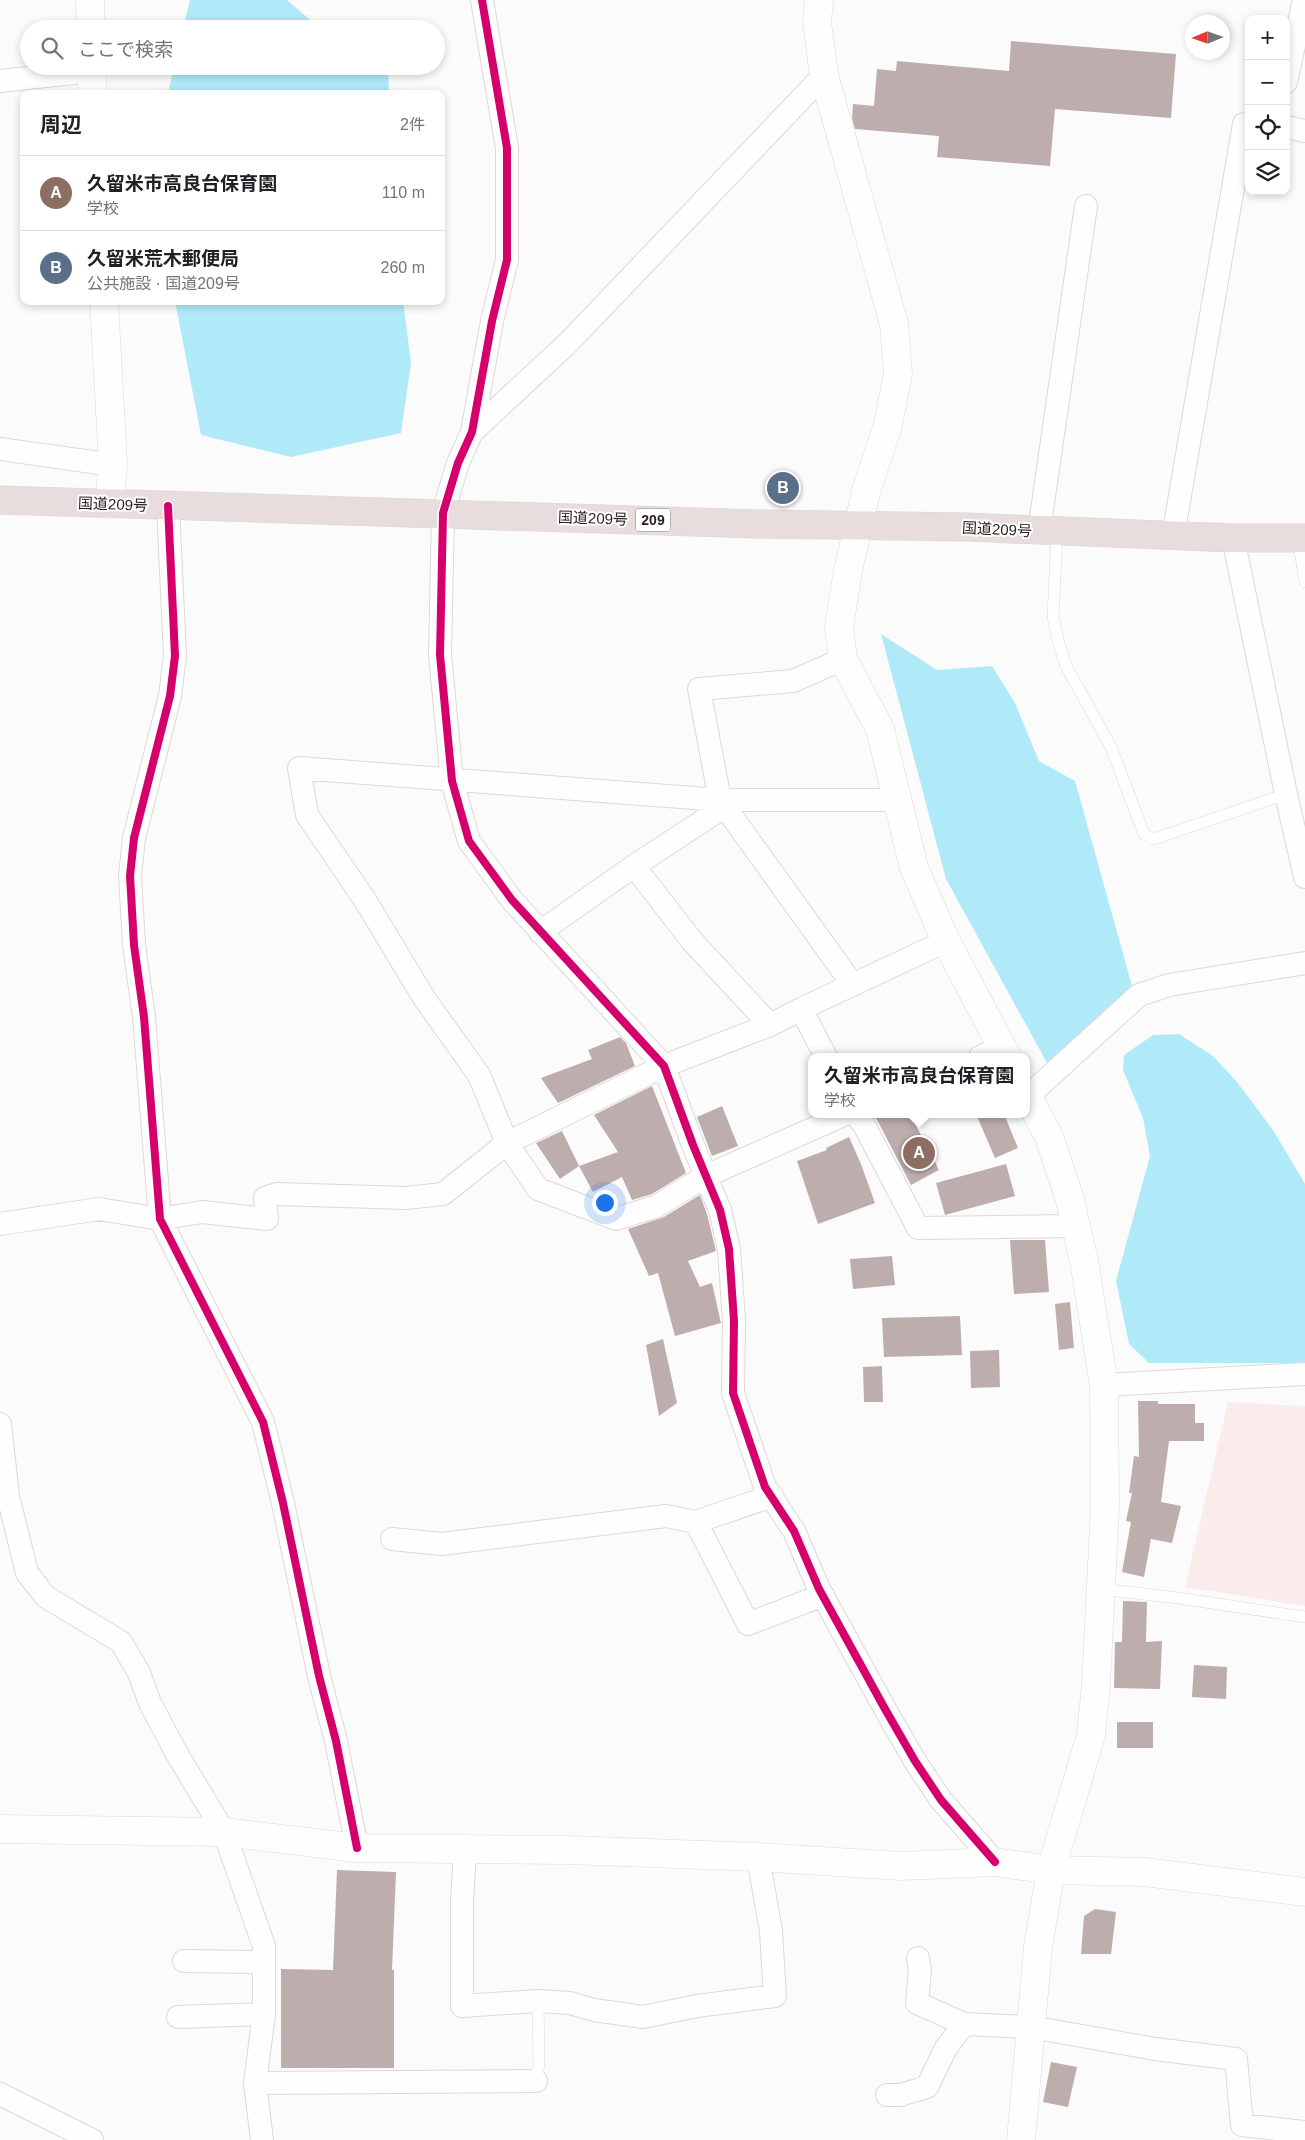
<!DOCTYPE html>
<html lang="ja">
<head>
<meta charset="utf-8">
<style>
  body { margin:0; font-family:Helvetica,"Noto Sans JP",sans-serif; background:#f6f6f6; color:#202124 }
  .controls { position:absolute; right:15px; top:15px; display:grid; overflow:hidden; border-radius:10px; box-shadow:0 2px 8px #0003 }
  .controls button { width:45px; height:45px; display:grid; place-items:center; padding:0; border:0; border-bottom:1px solid #e0e0e0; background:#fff; color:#202124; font:25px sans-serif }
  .compass { position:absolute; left:1185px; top:15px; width:45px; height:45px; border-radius:50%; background:#fff; box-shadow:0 2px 8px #0003; rotate:268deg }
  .you { position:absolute; left:604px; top:1202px; width:18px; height:18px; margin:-12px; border:4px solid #fff; border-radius:50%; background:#1a73e8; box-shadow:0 0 0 8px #1a73e833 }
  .badge { display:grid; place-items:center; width:32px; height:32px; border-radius:50%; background:#726b6b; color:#fff; font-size:16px; font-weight:700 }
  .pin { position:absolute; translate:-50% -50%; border:2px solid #fff; box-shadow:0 1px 5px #0006 }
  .popup { position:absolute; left:808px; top:1053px; width:222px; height:65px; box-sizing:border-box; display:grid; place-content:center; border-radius:10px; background:#fff; filter:drop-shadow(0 1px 4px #0005); font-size:16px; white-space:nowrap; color:#757577 }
  .popup b { font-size:19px; color:#202124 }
  .popup::after { content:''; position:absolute; left:50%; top:100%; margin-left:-10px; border:10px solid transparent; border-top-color:#fff }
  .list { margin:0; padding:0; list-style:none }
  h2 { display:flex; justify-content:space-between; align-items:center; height:65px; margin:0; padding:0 20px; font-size:21px }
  h2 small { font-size:16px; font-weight:400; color:#757577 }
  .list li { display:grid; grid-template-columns:32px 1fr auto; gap:15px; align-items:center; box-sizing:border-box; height:75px; padding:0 20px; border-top:1px solid #e0e0e0 }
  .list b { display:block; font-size:19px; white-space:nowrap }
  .list p { margin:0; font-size:16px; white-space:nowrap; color:#757577 }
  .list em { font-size:16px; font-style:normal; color:#757577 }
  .icon { flex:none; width:28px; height:28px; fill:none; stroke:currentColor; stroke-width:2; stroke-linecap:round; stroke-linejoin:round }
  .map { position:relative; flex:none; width:1305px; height:2140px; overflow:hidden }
  .search { position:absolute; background:#fff; box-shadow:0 2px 8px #0003; left:20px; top:20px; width:425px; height:55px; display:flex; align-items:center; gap:12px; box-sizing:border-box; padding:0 18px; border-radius:28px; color:#757577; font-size:19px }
  .panel { position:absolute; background:#fff; box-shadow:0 2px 8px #0003; left:20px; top:90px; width:425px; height:215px; border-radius:10px }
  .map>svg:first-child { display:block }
</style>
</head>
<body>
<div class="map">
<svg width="1305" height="2140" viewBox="0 0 1305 2140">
  <rect width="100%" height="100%" fill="#fbfbfb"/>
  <path fill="#faecea" d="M1228,1402l77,4v200l-120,-19z"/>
  <path fill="#b0eaf9" d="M190,0h97l30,26 71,-1v4h-205z
    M174,66h214l1,28h-221z
    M175,301h228l8,62 -10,70 -110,24 -90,-22z
    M881,634l56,36 55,-4 23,37 24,58 36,20 57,205 -85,77 -101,-184z
    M1179,1034l34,22 24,26 36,48 32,54v179h-156l-20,-19 -13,-63 34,-125 -7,-38 -20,-48 1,-15 29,-20z"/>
  <path fill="#bdaead" d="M1011,41l165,13 -5,64 -116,-9 -5,57 -113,-9 2,-21 -84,-7 -3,-11 1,-14 21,2 3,-37 19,2 1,-10 112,10z
    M620,1037l6,6 9,23 -77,37 -17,-25 51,-19 -4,-9z
    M652,1086l34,87 -34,21 -20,6 -10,-23 -29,15 -14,-26 39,-14 -24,-37z
    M722,1106l16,40 -26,10 -15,-39z
    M874,1114h36l29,56 -28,15z
    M976,1114h28l14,34 -23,10z
    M562,1131l17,35 -19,13 -24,-36z
    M849,1137l12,27 14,39 -57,21 -21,-63 30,-11 -1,-2z
    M1006,1164l9,32 -70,19 -9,-32z
    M700,1195l7,19 9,37 -28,10 12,26 12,-4 9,40 -46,13 -17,-63 -9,3 -21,-47 36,-12z
    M1010,1240h35l4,52 -35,2z
    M892,1256l3,29 -42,4 -3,-30z
    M1070,1302l4,46 -15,2 -4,-46z
    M960,1316l2,39 -78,2 -2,-39z
    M663,1339l14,64 -18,13 -13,-71z
    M999,1350l1,37 -29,1 -1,-37z
    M882,1366l1,36h-19l-1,-35z
    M1138,1401h20v3h37v19h9v18h-35l-8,61 20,4 -9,37 -21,-4 -7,38 -22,-5 9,-50 -5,-1 6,-28h-3l5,-37 5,1z
    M1123,1601l24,1 -1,40 16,-1 -2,48 -46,-1 1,-46h7z
    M1194,1665l33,2 -1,32 -34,-2z
    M1117,1722h36v26h-36z
    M337,1870l59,2 -4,98h2v98h-113v-99l52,1z
    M1095,1909l21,3 -5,42h-30l3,-38z
    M1051,2062l26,5 -9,40 -25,-5z"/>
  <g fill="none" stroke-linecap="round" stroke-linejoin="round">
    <g stroke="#ded8d8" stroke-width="12">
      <path id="service" d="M1057,532l-4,85 6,27 7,22 45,81 33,87 10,5 132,-45
        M1298,538l7,44
        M1101,1589l77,9 127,19
        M536,2081l3,-16 -1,-64"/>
    </g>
    <g stroke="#ded8d8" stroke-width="24">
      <path id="minor" d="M482,0l25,148v112l-15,61 -20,111 -14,31 -15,50 -3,142 12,126 17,60 43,59 152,166 29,79 27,65 9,39 5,72 -1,72 32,94 29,44 25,58 66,120 30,52 26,39 54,62
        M0,81l91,-10
        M1286,82l18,-82
        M1286,127l19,4
        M472,432l97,-90 255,-267
        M0,449l113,16
        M168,506l7,150 -5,40 -36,142 -4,38 4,69 10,72 16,202 103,203 20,81 36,173 17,65 21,107
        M1039,531l47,-325
        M1173,536l71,-412h5
        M1233,538l53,256 19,83
        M843,659l-50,22 -94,8 21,111 133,185
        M634,866l58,75 78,84
        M540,932l94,-66 90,-59
        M801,1009l25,48
        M980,1057l22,-10
        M1028,1096l111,-101 30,-10 136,-22
        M846,1114l-140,62 -49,30 -41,13 -78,-30 -31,-46 -28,-68 -55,-77 -59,-98 -58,-85 -8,-47 421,32h178
        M856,1114l9,13 53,101 157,-2
        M0,1224l99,-15 61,10 42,-7 65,7 -2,-21 12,-4 129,4 37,-4 64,-51 157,-77 106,-41 31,-16 145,-68
        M1104,1385l201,-11
        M0,1424l8,72 19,77 19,24 75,45 18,31 11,30 27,51 47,78 40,114v68l-9,69 7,57
        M696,1522l52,102 75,-29
        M392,1539l50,5 224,-28 30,6 76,-26
        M465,1850l-3,51v105l76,-5 32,2 24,7 49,7 54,-11 78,-10 -4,-65 -13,-74
        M918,1958l2,12 -3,33 47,21
        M184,1961l80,1
        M178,2017l86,-3
        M255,2083l281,-2
        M0,2094l92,46
        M887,2095h13l27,-8 19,-39 18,-24 67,3 124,22 81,10 6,66 63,7"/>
    </g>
    <g stroke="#ded8d8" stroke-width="29">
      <path id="tertiary" d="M90,0l1,29
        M819,0l-2,22 7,53 70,249 4,50 -10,51 -21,63 -19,82 -9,57 4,32 37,70 34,139 32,73 61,116
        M91,66l2,28
        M104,301l9,164 -4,39
        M0,1829l224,3 133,16 211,2 190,7 143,9 94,-4 56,8 94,2 160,20
        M1021,2140l17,-193 13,-77 40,-135 5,-50 9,-179 -1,-121 -20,-124 -15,-65 -20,-59 -23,-44"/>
    </g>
    <g stroke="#d7d5d5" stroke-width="29">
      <path id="trunk" d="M0,500l757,24 209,3 267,11h72"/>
    </g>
    <use href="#service" stroke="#fefefe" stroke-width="11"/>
    <use href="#minor" stroke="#fefefe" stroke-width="22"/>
    <use href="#tertiary" stroke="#fefefe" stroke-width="28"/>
    <use href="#trunk" stroke="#e8dcdc" stroke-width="28"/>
    <g stroke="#fff" stroke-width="11">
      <path id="cycleway" d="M482,0l25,148v112l-15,61 -20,111 -14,31 -15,50 -3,142 12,126 17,60 43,59 152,166 29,79 27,65 9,39 5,72 -1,72 32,94 29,44 25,58 66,120 30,52 26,39 54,62
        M168,506l7,150 -5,40 -36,142 -4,38 4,69 10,72 16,202 103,203 20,81 36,173 17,65 21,107"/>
    </g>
    <use href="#cycleway" stroke="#d6006c" stroke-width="8"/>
  </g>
  <g text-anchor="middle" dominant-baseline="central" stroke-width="4" stroke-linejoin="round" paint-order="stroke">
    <rect fill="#fff" stroke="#696261" stroke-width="1" x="635.5" y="508.5" width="35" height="23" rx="4"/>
    <g font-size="14" font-weight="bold" fill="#291e1d">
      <text x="653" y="520">209</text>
    </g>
    <g font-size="15" fill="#291e1d" stroke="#fff">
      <text transform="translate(113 504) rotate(2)">国道209号</text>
      <text transform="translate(593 518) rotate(2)">国道209号</text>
      <text transform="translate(997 529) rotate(3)">国道209号</text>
    </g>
  </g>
</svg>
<div class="controls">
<button>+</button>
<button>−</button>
<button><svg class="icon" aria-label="locate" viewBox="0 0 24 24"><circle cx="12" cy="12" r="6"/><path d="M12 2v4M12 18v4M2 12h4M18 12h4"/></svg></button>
<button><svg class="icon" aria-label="layers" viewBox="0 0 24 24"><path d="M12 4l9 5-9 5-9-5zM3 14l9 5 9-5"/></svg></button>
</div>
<svg class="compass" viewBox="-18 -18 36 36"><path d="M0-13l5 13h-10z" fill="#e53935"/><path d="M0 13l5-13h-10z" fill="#757577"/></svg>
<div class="you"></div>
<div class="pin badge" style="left:919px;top:1153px;background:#8d6e63">A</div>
<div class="popup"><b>久留米市高良台保育園</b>学校</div>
<div class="pin badge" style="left:783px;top:488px;background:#5c6f8a">B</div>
<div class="search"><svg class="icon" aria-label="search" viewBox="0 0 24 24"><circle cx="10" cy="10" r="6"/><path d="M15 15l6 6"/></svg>ここで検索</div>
<section class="panel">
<h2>周辺<small>2件</small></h2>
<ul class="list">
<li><span class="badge" style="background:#8d6e63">A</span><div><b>久留米市高良台保育園</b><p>学校</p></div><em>110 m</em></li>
<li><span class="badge" style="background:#5c6f8a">B</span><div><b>久留米荒木郵便局</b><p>公共施設 · 国道209号</p></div><em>260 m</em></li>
</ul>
</section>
</div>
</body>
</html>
